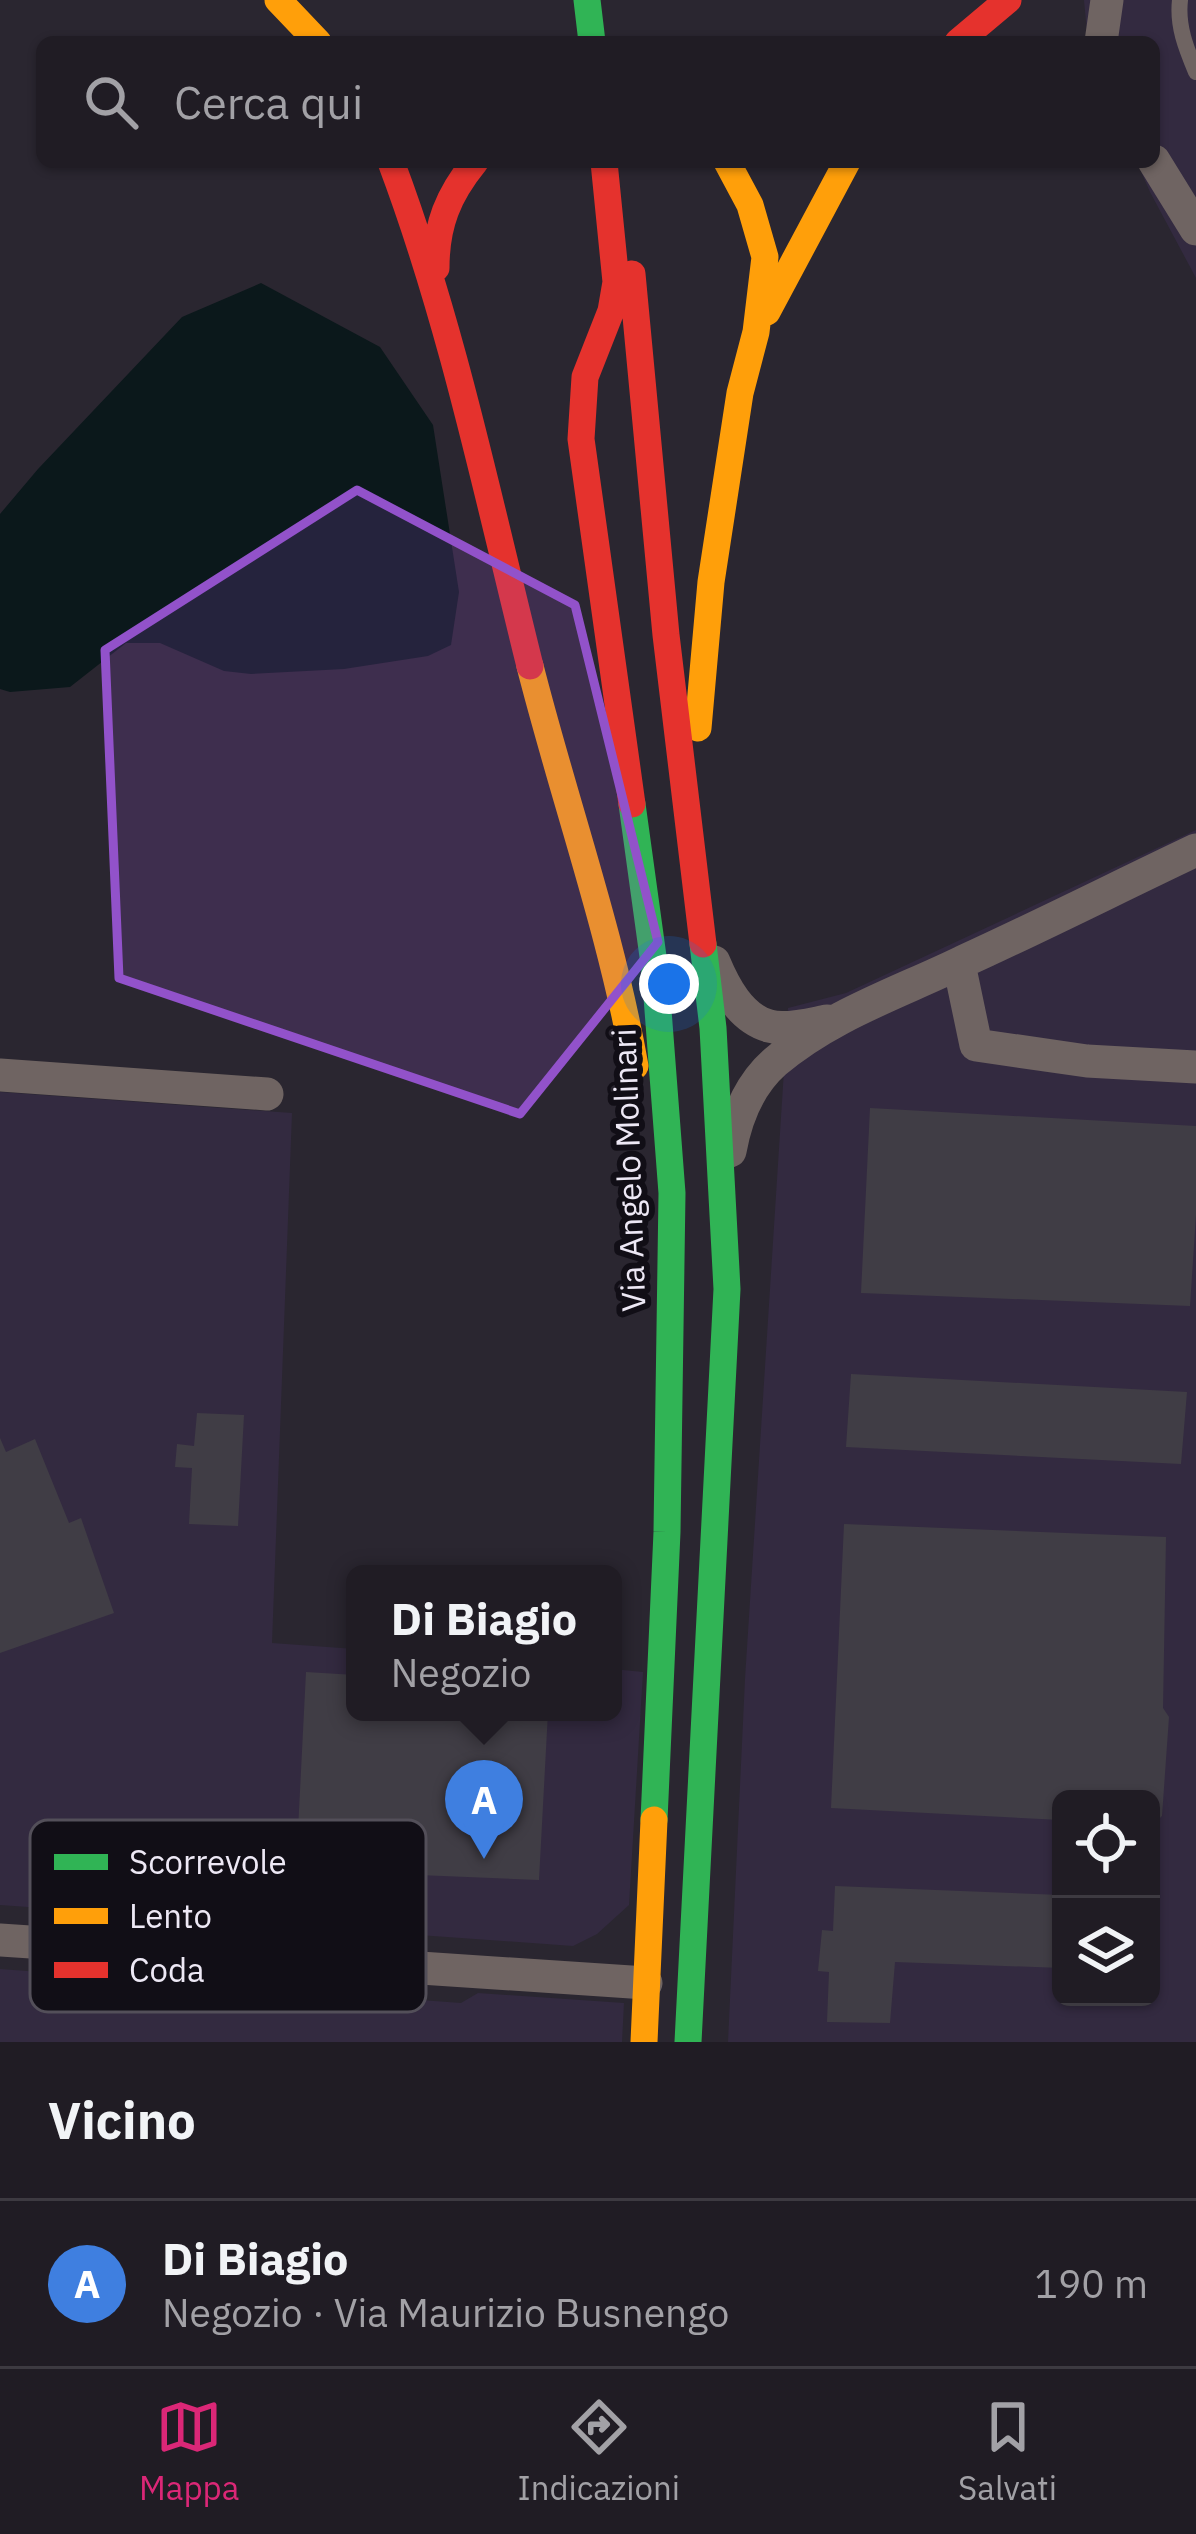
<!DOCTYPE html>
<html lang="it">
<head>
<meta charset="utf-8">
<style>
  body { margin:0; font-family:"IBM Plex Sans",sans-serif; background:#2d2931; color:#f1f3f6 }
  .controls { position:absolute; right:36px; bottom:36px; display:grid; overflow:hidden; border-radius:18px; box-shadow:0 3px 9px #0004 }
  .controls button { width:108px; height:108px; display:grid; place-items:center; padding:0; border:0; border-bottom:3px solid #3d3a41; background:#201c24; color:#f1f3f6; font:60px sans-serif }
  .you { position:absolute; left:669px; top:984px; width:42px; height:42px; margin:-30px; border:9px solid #fff; border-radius:50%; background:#1a73e8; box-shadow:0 0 0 18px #1a73e833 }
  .badge { display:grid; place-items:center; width:78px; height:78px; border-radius:50%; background:#db2777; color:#fff; font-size:39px; font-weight:700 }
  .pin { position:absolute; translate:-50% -99px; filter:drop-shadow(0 3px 6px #0008) }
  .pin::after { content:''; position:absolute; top:63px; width:42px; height:36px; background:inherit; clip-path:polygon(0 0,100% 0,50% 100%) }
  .popup { position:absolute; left:346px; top:1565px; width:276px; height:156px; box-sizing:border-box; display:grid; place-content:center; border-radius:18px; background:#201c24; filter:drop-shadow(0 3px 9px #0005); font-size:39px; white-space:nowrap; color:#a2a1a6 }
  .popup b { font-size:45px; color:#f1f3f6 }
  .popup::after { content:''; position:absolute; left:50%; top:100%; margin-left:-24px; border:24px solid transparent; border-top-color:#201c24 }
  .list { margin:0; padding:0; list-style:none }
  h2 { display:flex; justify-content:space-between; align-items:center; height:156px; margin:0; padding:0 48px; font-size:51px }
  h2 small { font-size:39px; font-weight:400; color:#a2a1a6 }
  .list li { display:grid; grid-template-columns:78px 1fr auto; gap:36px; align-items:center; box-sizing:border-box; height:168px; padding:0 48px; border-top:3px solid #3d3a41 }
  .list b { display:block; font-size:45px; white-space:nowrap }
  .list p { margin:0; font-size:39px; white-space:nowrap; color:#a2a1a6 }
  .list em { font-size:39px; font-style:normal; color:#a2a1a6 }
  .icon { flex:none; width:66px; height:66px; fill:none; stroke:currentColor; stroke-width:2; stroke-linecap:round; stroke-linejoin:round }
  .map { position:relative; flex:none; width:1196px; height:2042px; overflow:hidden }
  .search { position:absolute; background:#201c24; box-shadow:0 3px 9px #0004; left:36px; right:36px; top:36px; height:132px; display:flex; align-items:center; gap:30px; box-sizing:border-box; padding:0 42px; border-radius:18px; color:#a2a1a6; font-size:45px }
  .sheet { height:324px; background:#201c24 }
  nav { display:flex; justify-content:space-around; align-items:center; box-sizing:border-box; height:168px; border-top:3px solid #3d3a41; background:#201c24; font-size:33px; color:#a2a1a6 }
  nav a { display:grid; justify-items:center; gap:6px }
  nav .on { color:#db2777 }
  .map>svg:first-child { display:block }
</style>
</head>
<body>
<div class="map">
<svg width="1196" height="2042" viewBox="0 0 1196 2042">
  <rect width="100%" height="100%" fill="#2a2630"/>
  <path fill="#332a40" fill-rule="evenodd" d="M1084,0h112v278l-46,-86 -13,-30h17v-120h-66z
    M1196,830v1212h-468l17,-363 43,-671 58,-15zM1061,1799h90v198h-90z
    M0,1092l292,21 -20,530 83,6v63h258v-43l30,3 -14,233 -32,29 -24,12 -573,-41z
    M0,1969l461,34 17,-10 146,10 -2,39h-622z"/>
  <path fill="#0b181b" d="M261,283l119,64 53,78 26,167 -8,53 -23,11 -84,13 -93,5 -27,-3 -64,-28h-34l-56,44 -60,5 -10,-3v-175l38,-45 144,-152z"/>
  <path fill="#403d45" d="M870,1108l326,18v89l-6,91 -329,-13z
    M851,1374l336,18 -6,72 -335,-17z
    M197,1413l47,2 -6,111 -49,-2 3,-56 -17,-1 2,-23 17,2z
    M0,1438l6,14 29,-13 34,84 12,-5 33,95 -114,40z
    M844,1524l322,13 -3,171 6,9 -7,99 -11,10v-27h-90v21l-230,-12z
    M306,1672l49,3v37h193l-9,168 -243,-10z
    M835,1886l226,9v73l-166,-6 -5,61 -63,-1 2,-50 -11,-1 4,-41 11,1z"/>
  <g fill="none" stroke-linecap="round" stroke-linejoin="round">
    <path stroke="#6f6462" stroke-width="16" d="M1180,0c-3,26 6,48 16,72"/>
    <path stroke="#6f6462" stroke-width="33" d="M1101,42l6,-42
      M1154,161l42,68
      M714,962c10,24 26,56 55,64 17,5 42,-2 58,-5
      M959,964l17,81 111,16 109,6
      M0,1075l267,19
      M730,1151c6,-33 19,-66 45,-89 55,-47 123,-69 187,-100 79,-36 156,-75 234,-112
      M0,1940l646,43"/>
    <path stroke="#30b455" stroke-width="27" d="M587,0l5,42
      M632,804l23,167 17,222 -5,339 -13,288
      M688,2042l39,-753 -14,-261 -10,-84"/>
    <path stroke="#ff9f0a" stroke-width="27" d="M278,0l40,42
      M767,312l80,-150
      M530,666c34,134 81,264 105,400
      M698,728l13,-146 29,-189 16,-61 9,-75 -15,-52 -23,-43
      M644,2042l10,-222"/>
    <path stroke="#e5322d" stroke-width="27" d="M958,42l50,-42
      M391,162c61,162 97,336 139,504
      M604,162l12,120 -5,29 -26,66 -4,62 51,365
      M436,268c0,-43 12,-73 39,-106
      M632,274l34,361 37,309"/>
  </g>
  <path fill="#9252ca" fill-opacity="0.2" stroke="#9252ca" stroke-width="9" stroke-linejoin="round" d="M357,490l218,115 83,337 -138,172 -401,-136 -14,-328z"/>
  <g text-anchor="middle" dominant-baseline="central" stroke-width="12" stroke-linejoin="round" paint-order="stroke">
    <g font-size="33" fill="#ede8f5" stroke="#110e16">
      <text transform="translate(628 1170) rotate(-92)">Via Angelo Molinari</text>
    </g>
  </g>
  <rect x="30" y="1820" width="396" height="192" rx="18" fill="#110e16" stroke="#534f59" stroke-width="3"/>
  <rect x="54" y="1854" width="54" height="16" fill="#30b455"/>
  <rect x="54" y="1908" width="54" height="16" fill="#ff9f0a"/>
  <rect x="54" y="1962" width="54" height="16" fill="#e5322d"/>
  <g font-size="33" fill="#ede8f5">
    <text x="129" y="1874">Scorrevole</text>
    <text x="129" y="1928">Lento</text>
    <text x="129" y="1982">Coda</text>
  </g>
</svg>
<div class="controls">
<button><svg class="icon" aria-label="locate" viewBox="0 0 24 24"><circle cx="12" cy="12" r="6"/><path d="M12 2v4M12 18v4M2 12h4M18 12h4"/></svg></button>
<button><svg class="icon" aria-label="layers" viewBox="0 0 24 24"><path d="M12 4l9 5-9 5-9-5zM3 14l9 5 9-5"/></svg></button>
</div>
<div class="you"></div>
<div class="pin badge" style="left:484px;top:1859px;background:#3f7fe0">A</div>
<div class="popup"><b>Di Biagio</b>Negozio</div>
<div class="search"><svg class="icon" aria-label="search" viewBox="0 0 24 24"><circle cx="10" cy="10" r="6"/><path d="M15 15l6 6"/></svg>Cerca qui</div>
</div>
<section class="sheet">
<h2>Vicino<small></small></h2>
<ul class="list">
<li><span class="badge" style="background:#3f7fe0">A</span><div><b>Di Biagio</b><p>Negozio · Via Maurizio Busnengo</p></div><em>190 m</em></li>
</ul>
</section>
<nav>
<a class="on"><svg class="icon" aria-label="map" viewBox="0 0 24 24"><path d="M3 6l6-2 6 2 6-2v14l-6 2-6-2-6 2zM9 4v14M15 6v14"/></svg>Mappa</a>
<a><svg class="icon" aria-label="directions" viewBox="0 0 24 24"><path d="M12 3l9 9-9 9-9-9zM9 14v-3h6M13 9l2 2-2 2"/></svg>Indicazioni</a>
<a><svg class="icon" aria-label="saved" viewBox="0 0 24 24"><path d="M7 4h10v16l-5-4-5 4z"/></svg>Salvati</a>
</nav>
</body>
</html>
